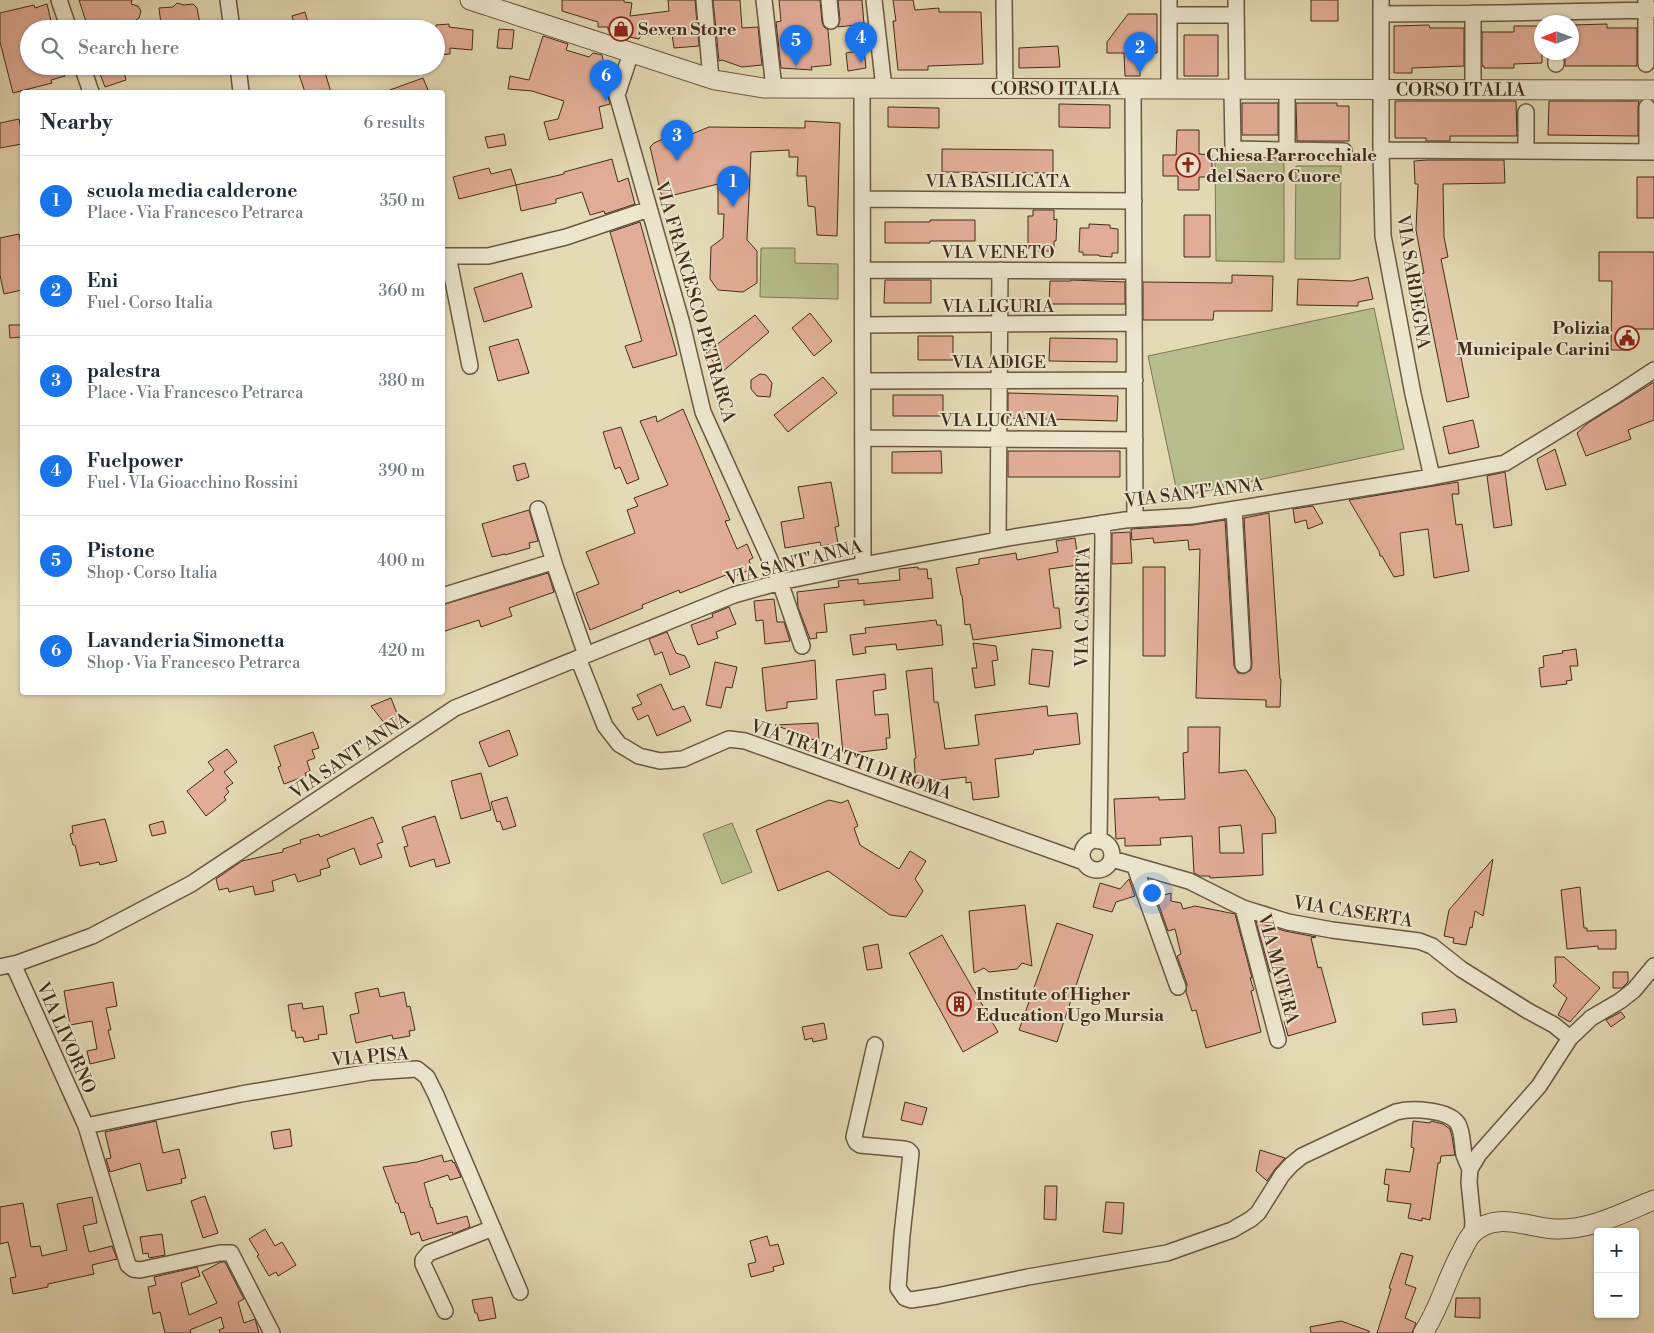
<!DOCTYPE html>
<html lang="en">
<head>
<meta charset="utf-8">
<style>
  body { margin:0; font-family:"Libre Bodoni",serif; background:#f6f6f7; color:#1f2937 }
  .controls { position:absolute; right:15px; bottom:15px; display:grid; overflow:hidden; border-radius:5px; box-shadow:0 1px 4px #0004 }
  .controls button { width:45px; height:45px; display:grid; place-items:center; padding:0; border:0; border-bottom:1px solid #e0e1e3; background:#fff; color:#1f2937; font:25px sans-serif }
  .compass { position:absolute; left:1534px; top:15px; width:45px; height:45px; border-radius:50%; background:#fff; box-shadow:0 1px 4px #0004; rotate:269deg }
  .you { position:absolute; left:1151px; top:892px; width:18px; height:18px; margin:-12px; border:4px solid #fff; border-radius:50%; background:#1a73e8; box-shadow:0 0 0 8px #1a73e833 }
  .badge { display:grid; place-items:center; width:32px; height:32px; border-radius:50%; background:#1a73e8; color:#fff; font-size:16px; font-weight:700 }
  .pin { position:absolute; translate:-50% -41px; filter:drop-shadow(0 1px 2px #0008) }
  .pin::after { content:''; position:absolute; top:26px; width:18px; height:15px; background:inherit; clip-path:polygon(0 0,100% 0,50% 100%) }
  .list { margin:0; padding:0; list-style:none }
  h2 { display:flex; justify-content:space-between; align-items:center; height:65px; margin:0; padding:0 20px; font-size:21px }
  h2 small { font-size:16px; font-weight:400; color:#747a83 }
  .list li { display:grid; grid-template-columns:32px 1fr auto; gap:15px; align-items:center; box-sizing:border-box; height:90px; padding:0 20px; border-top:1px solid #e0e1e3 }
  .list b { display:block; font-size:19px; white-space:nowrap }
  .list p { margin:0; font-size:16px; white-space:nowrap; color:#747a83 }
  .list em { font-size:16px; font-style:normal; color:#747a83 }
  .icon { flex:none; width:28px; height:28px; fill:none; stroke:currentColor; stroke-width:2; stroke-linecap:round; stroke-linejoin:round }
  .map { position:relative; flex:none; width:1654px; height:1333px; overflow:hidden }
  .search { position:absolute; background:#fff; box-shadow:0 1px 4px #0004; left:20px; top:20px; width:425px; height:55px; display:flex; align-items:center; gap:12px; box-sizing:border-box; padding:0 18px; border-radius:28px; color:#747a83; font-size:19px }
  .panel { position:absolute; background:#fff; box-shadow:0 1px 4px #0004; left:20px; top:90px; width:425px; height:605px; border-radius:5px }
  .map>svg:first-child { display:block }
</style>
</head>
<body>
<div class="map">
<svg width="1654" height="1333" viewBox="0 0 1654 1333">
  <rect width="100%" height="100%" fill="#e4dab5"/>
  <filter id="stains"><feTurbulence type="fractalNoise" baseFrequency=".004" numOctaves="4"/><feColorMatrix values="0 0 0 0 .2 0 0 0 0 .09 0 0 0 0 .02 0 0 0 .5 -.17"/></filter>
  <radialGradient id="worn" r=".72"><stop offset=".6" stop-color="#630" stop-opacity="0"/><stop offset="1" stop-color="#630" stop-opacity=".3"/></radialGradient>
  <path fill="#b7be8b" stroke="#7d7553" d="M1215,159l69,1v102l-68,-1z
    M1296,166h45l-1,93h-45z
    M761,248h34v15l43,1v35l-78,-2z
    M1374,308l30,141 -226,48 -30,-141z
    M732,823l20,49 -30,12 -19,-50z"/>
  <path fill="#e2ad98" stroke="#432c1b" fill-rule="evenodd" d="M79,0h53l-1,4 7,2 3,5 -2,7 -3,2 2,9h-36l-2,-5 -12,4z
    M562,0h62v2l8,1 -2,13 39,-5 -1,-11h27l4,46 -25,2 -2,-14 -31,1 -2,4 -14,-3 1,-6h-18v-3h-10v-5l-36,-11z
    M713,0h27l2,28 16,-1 4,38 -20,2 -20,-7 -3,1z
    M779,0h41l2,22 2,5 4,3 3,35 -20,2 1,3 -31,-2 -5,-46 5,-1z
    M838,0h24l2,24 -26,3 2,-7z
    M893,0h20l2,10 24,-2v4h42l2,52 -55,2v4h-30l-5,-49h3z
    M1311,0h27v21h-27z
    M177,3l7,2 9,-1 4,4 4,21h-37l-1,-5h-2l-2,-16 14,-1z
    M47,4l6,25h-24v37h34l2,10 -14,4 1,3 -39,10 -13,-51v-29l34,-8 1,3z
    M305,12l5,17h-14l-4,-13z
    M1128,14h29v39h-17v23h-15l-1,-23h-17v-11z
    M449,24v3l24,3 -1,20 -22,-2v6l-14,1v-30z
    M1607,24v4h30v38h-72v-14h7v-27z
    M1429,25l1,3h34v38l-52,2v5h-18v-47z
    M1514,26h28v37l-28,1v4h-30v-2h-2v-34h32z
    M499,29l15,1 -2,19 -15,-1z
    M1184,35h34v41h-34z
    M543,36l25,8 -2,6 23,7 4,-4 9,2 7,34 -1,8 2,7 -11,3 4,21 -54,12 -5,-18 14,-3 6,-18 -32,-10 -24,-2 2,-13 19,4z
    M1058,46l2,21 -41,1v-20z
    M864,50l2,18 -18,3 -2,-18z
    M97,66h26l3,14 -21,7z
    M296,66h27l8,26h-26z
    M423,78l6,14h-42v-1z
    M1395,101h121l1,35h-67v5h-24v-3h-31z
    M1549,101h90l-1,6v29l-90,-1z
    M1242,103h36v32h-36z
    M1296,103h41v3h12v35h-52z
    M1059,104l51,1v23l-51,-1z
    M888,107l51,1v20l-51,-1z
    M19,119l3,15v10l-22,4v-25z
    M805,121l35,2 -3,113 -20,-1 -2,-28 -7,-1 -2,-30h-9l1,-19h-9v-7l-38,2 -4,88 10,11v32l-14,9 -25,-2 -8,-11 1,-32 12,-9 1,-24h-6v-30l-56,14 -12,-51 4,-4 9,-4 7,4 39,-16 96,1z
    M1177,130h22v24l13,1v22h-13v13h-21v-14h-15v-21h13z
    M504,134l2,11 -18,3 -3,-11z
    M942,149l111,1v23l-111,-1z
    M612,159l6,23 10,-4 7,26 -30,10 -1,-3 -14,4 -8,-23 -26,7v4l-35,8 -5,-26 48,-11v-2z
    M1427,160h77l1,23 -62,1 1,53 4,20 -7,2 28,138 -22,5 -26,-128 3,-1 -8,-43 2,-46h-3l-1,-23z
    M489,168l2,6 20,-5 5,16 -57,14 -6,-22z
    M1637,177h17v41h-17z
    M1033,210h21v10l3,-1 -1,22h-2v10h-21v-7h-5v-28h5z
    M1184,215h26v42h-26z
    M930,220h45v21h-45v2h-45v-21h45z
    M640,222l37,133 -44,13 -8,-22 17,-5 -32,-109z
    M1089,224l21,1v3l8,1v24h-6v4l-13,-1v-1h-16v-3h-4l1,-24h9z
    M19,234l3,16v40l-18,4 -4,-19v-37z
    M1599,252h55v77h-24v21h-19l1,-69h-13z
    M522,273l10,34 -48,15 -10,-34z
    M1232,275l41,1 -1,35h-58l-1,9h-70v-38l89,1z
    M1368,277l5,22 -15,3v4l-61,-1 1,-26 54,2z
    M885,280h46v23h-47z
    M1071,280l54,2v22h-76l1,-23h21z
    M810,313l22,28 -18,15 -22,-28z
    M755,315l14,17 -47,40 -16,-19z
    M9,325h13v12l-12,1z
    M918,336h35v24h-35z
    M1050,338l67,1v23l-68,-1z
    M518,339l11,34 -31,8 -9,-34z
    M760,374l6,1 6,8 -2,14 -13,-1 -6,-7v-9z
    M823,377l14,16 -49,39 -14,-17z
    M1654,382v38l-26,10 3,9 -45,17 -9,-23 11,-10z
    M1008,393l110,3 -1,25 -109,-3z
    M893,395h50v21h-50z
    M683,409l47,111 -5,1 12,28 10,-5 6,14 -4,2 3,9 -24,10 -2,-4 -46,18 -1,-3 -37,15 1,3 -53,22 -14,-37 23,-9 -13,-32 49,-19 -8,-23 11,-4 -4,-8 34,-13 -28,-64 16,-5 1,6z
    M1473,420l6,27 -30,7 -6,-27z
    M621,427l18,52 -12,5 -7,-17 -5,2 -12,-37z
    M1555,449l11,36 -20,5 -9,-31z
    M941,451l1,22h-50v-21z
    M1008,451h112v26h-112z
    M525,463l4,14 -12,4 -4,-15z
    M1505,472l7,53 -18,3 -7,-52z
    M831,482l8,44 -4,1 3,16 -17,3 -1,-4 -35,6 -4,-26 23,-4 -6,-31z
    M1458,482l1,12h-7l4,31 6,-1 7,47 -35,7 -6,-49 -28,4 4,42 -10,2 -12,-21h-2l-1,-5 -30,-51z
    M1313,506l10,17 -15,6 -2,-9 -11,3 -2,-14z
    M529,510l9,31 -9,2 1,5 -25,7v-1l-13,3 -10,-33z
    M1269,513l11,166h1l-1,28h-14v-7l-70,-2 4,-149 -11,1 -1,-10 -34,3 -1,-5 -21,2 -1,-11 62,-4 32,-5 9,146 4,7 6,1 7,-4 1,-6 -8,-146z
    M1130,532l2,31 -20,1v-31z
    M1075,538l4,27 -30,4 5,39h5l2,20 -88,12 -3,-16 -5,1 -3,-30h-1l-5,-27 23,-4v-5l37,-6 1,7 41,-8 -2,-11z
    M918,567v2h9l1,10 3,-1 2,20 -69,7v-5l-40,4 3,28 -11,1 1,5 -7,1 -12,-32 -1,-15 42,-5 -1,-6 20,-2v5l42,-4 -1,-11z
    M1143,567h22v89h-22z
    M548,573l6,19 -45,16 3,8 -31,11 -2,-7 -37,12v-27z
    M774,599l3,23h7l6,19 -25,3 -2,-24 -7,1 -2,-20z
    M729,607l7,17 -20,8 2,6 -20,7 -7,-20 22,-8 -1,-3z
    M936,620l1,5h4l2,20 -46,5 -1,-6 -31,3 1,6 -13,2 -3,-20 16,-2 -1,-5z
    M667,632l9,21 9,3 5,11 -20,8 -8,-23 -7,3 -6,-16z
    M973,643l23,3 2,14 -6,1 3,24 -20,3 -3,-20h5z
    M1032,649l21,2 -4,36 -20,-3z
    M1576,649l2,17h-8l2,14 -6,1 1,3 -26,3 -2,-19 5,-1 -1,-11 20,-3 -1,-2z
    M815,660l2,39 -30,3v6l-21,3 -4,-43z
    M715,662l22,5 -5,21 -6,-1 -5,21 -15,-3z
    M932,668l2,34h4l7,47 34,-4 -4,-30 72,-9 1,10 29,-3 3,31 -46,6 -1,4 -38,5 4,38 -26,3 -2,-18 -5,1v-6l-50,6 -2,-24 2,-1 -10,-87z
    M885,674l1,15 -13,2 2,24 13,-1 2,24h-4l1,11 -44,5 -7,-74z
    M661,684l12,26 11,-4 7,15 -34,15 -9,-21 -10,5 -6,-12 10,-4 -5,-9z
    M391,698l10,26 -12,5 -18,-23z
    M818,723l1,19 -44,-17z
    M1188,727h32l-1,46 27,-3 29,48 1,15 -14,1 1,41 -53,3v-2h-10l-6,-3 -2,-37 -32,2 1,7 -36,1v-8l-9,1 -2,-40 45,-2v3l26,-1 -2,-46 5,-1zM1241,825l3,28h-24l-1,-26z
    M509,730l9,25 -29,12 -10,-25z
    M313,732l6,16 -7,2 3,8 -8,3 3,10 -5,2 1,3 -22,8 -6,-17 3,-1 -7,-20z
    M227,749l10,13 -13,10 9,11 -7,5 3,4 -5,5 2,3 -20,16 -19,-25 27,-21 -6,-8z
    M481,773l10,37 -30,9 -10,-38z
    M507,797l9,29 -13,4 -3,-9 -3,1 -6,-20z
    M829,800l12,3 7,-3 10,26 -4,2 6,17 39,24 11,-18 16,10 -11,18 8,12 -17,26 -16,-2 -62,-44 -50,20 -22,-61z
    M435,816l15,47 -14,4 -2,-8 -24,8 -6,-20 4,-1 -6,-19z
    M373,817l10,25 -6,2 5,13 -22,8 -6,-17 -27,11 3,8 -10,3 1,5 -23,7 -3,-8 -23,7 2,10 -19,4 -2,-9 -24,6 -1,-4 -9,2 -3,-11 26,-18 41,-9v-3l18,-6 -1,-3 19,-6 1,3z
    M105,819l12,42 -17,4 -1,-3 -19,4 -5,-21h-2l-3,-11 3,-1 -1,-7z
    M163,821l3,12 -14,3 -3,-11z
    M1493,859l-10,57 -8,-5 -3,17 -2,-1 -4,18 -13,-2 1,-5 -10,-2 5,-26z
    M1129,879l6,17 -19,6 -4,10 -19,-5 7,-24 20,6z
    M1580,887l4,41h3v3l29,-1v19h-18v-3l-31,3 -6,-59z
    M1171,893v8l10,2 2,6 12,-3 40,8 17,64h-2l4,12 -3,1 10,41 -55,16 -10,-38 -4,1 -6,-19 1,-8 -10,-28 4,-2 -6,-25 -7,2 -12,-34z
    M1025,905l7,61 -10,-3 -5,6 -28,3 -5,-4 -10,5 -5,-62z
    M1256,922l29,9 31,6 -5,1 7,30 3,-1 15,55 -48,14 -4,-15h3l-14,-49h-3z
    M1057,923l36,12 -36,107 -38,-12z
    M942,935l56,97 -35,20 -54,-99z
    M878,944l4,24 -15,2 -4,-23z
    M1555,957h9l36,31 -30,34 -12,-7 9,-17 -14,-12 3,-4z
    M1613,972h15v10l-6,6h-9z
    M113,982l4,24 -11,2 5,22h-3l7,28 -25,6 -3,-13 10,-2 -5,-28 -22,4 -6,-34z
    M378,988l2,9 24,-5 3,15 3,-1 5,24 -6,1 1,5 -17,3 -1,-4 -36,8 -6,-28 9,-2 -4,-20z
    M302,1003l1,6 20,-3 4,28 -9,1 1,4 -15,3 -1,-5 -7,1 -1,-7h-3l-4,-26z
    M1455,1009l2,13 -34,3 -1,-12z
    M1621,1012l4,5 -14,10 -5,-7z
    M824,1023l3,16 -14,3 -1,-4 -7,2 -3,-13z
    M905,1102l22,6 -5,17 -21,-5z
    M156,1121l7,32 16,-4 7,29 -5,1 1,4 -35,8 -7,-28 -30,9 -4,-13 5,-1 -6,-26z
    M1413,1121l17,2 1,-2 12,3 7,5 2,8 3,18 -14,1 -1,7h-2l-8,57 -8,-2v3l-14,-3 3,-14 -24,-3 2,-16 -5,-1 2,-15 24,3 4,-24 -3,-1z
    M290,1129l2,17 -18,3 -3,-17z
    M1260,1150l25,8 -10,11 -8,12 -11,-10z
    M442,1155l2,7 8,-2 1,3 1,-1 7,15 -11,3 -2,-5 -24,8 7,25 1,-1 5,17 30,-8 3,11 -17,7 -1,-2 -30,9 -3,-9 -8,3 -7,-23 -3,1 -3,-10h-2l-13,-36 34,-5z
    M1045,1186h12l-1,34 -12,-1z
    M205,1196l13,37 -15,5 -12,-37z
    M92,1197l5,26 -14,3 6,26 23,-6 5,13 -25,6 2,9 -46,10v3l-35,7 -3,-16 6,-1 -8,-35 -8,2v-37l23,-4 8,44 9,-1 2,10 25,-6 -10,-46z
    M1106,1202l18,1 -2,31 -19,-2z
    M265,1229l10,17 7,-4 14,23 -18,11 -2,-4 -7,4 -12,-20 2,-1 -10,-16z
    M162,1234l3,21 -16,3 -1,-5 -5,1 -3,-17z
    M767,1236l3,10 8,-2 6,20 -11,3 1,4 -23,6 -3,-13 8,-2 -6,-21z
    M1401,1253l12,3 -8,28 11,4 -11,30 11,5 -4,10h-35l14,-44 -2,-1z
    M221,1262h4l19,37 -6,3 6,21 11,-4 4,14h-39l-1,-3 5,-2 -3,-11 -31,13 1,3h-26l-5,-21 -7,2 -5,-27 8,-2 -2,-8 43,-10 3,9 -19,7 8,32 28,-12 -15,-31z
    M492,1297l4,21 -17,3 -2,-8h-2l-3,-13z
    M1456,1298h24v20l-25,-1z
    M1341,1321l28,10v2h-58l-1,-6z"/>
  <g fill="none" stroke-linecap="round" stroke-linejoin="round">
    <g stroke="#6b5842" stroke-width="18">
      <path id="minor" d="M59,0l10,29
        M228,0l4,29
        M704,0l7,79
        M764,0l10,88
        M829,0l2,21
        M874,0l10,88
        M1004,0l1,89
        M1169,0v89
        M1236,0l1,89
        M1381,0v150l2,86 30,158 19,83
        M1646,1v63
        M1381,14l122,-1 151,-3
        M1170,15h66
        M1556,52v12
        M631,53l-14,42 65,229 21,88 77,170 22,64
        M82,66l9,26
        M238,66l3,26
        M862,88l1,477
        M1133,89l2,430
        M1232,90l1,59 111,2
        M1287,90v60
        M1473,90v-77
        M1647,107v45
        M1381,150l273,2
        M1526,151v-39
        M863,199l271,2
        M442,256h46l78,-19 83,-28
        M448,256l22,110
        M863,270l271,1
        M863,325l271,-2
        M863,381l272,-1
        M863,438l272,2
        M538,509l17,57
        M1234,509l9,156
        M998,540l2,-270
        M442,596l110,-34 3,4 31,89
        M578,658l27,68 14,18 20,12 21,5 23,-2 46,-20 16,2 339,121
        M1082 855a15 15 0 1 1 30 0a15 15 0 1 1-30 0Z
        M1099,841l4,-304 -1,-14
        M1112,859l77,22 54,27 45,14 44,8 87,11 13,5 29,23 67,42 26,14 16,13
        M1135,867l43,120
        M1243,908l35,132
        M13,964l73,162 42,139 5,4 7,1 80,-17h11l41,80
        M0,967l18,-4 74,-27 99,-52 264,-176 279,-113 46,-13 83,-17 151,-28 111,-17 67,-4 240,-39 73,-14 111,-68 38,-25
        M875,1045l-21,92 2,5 4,3 44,4 4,1 3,3 -9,82 -4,53 7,10 6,2 26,-4 91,-19 139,-24 65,-23 19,-11 7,-6 24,-38 9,-10 11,-9 94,-44c15,-4 53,-3 62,12 5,9 4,21 6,31 2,5 4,10 6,14
        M86,1126l155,-32 130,-22 46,-3 10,8 9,18 84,197
        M1472,1235l1,-13 -4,-40 1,-13 9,-15 60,-68 31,-48 21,-20 29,-17 14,-11 20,-24
        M445,1311l-22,-47v-4l6,-7 64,-25"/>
    </g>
    <g stroke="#6b5842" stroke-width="21">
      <g id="tertiary">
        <path id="s1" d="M470,0l245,80 48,8 891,2"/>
        <path d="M1423,1333c17,-25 24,-56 39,-82 3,-6 6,-13 10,-17 24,-24 56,-6 84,-5 35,1 66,-16 98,-29"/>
      </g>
    </g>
    <use href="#minor" stroke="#ede7cf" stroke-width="15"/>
    <use href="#tertiary" stroke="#ede7cf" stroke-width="19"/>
  </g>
  <defs>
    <g id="shop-ring" transform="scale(1.25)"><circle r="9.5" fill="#ede7cf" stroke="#8f2418" stroke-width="1.5"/><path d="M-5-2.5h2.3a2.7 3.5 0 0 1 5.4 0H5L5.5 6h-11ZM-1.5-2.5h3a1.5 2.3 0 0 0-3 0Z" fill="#8f2418"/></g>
    <g id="church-ring" transform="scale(1.25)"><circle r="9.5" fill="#ede7cf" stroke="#8f2418" stroke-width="1.5"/><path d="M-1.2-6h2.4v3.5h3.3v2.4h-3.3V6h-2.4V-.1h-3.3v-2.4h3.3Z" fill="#8f2418"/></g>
    <g id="civic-ring" transform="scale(1.25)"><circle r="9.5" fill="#ede7cf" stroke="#8f2418" stroke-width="1.5"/><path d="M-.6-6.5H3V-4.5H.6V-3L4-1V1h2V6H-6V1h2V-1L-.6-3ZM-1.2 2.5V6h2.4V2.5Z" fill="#8f2418"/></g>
    <g id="building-ring" transform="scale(1.25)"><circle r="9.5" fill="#ede7cf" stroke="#8f2418" stroke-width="1.5"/><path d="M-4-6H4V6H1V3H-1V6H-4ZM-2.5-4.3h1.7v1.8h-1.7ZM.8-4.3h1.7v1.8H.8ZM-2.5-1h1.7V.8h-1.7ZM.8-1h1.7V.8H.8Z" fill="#8f2418"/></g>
  </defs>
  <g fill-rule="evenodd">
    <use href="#shop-ring" x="621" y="29"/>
    <use href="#church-ring" x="1188" y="165"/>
    <use href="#civic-ring" x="1627" y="338"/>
    <use href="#building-ring" x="959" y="1004"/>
  </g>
  <g text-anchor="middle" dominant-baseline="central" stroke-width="4" stroke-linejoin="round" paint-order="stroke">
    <g font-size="18" font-weight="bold" fill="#432c1b" stroke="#ede7cf" text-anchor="start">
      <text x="638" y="29">Seven Store</text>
      <text x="1206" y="155">Chiesa Parrocchiale<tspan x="1206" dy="21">del Sacro Cuore</tspan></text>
      <text x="1610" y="328" text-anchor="end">Polizia<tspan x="1610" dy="21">Municipale Carini</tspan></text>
      <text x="976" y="994">Institute of Higher<tspan x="976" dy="21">Education Ugo Mursia</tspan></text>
    </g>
    <g font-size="18" fill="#432c1b" stroke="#ede7cf">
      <text stroke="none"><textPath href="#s1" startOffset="599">CORSO ITALIA</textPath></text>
      <text stroke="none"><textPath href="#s1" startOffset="1004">CORSO ITALIA</textPath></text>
      <text x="998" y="181">VIA BASILICATA</text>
      <text x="998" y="252">VIA VENETO</text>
      <text transform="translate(1413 282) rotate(81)">VIA SARDEGNA</text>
      <text transform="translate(695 302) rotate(74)">VIA FRANCESCO PETRARCA</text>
      <text x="998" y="306">VIA LIGURIA</text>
      <text x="999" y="362">VIA ADIGE</text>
      <text x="999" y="420">VIA LUCANIA</text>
      <text transform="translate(1194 493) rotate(-7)">VIA SANT'ANNA</text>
      <text transform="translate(794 563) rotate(-14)">VIA SANT'ANNA</text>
      <text transform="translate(1083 607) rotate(-89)">VIA CASERTA</text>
      <text transform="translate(350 756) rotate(-34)">VIA SANT'ANNA</text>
      <text transform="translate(851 760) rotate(19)">VIA TRATATTI DI ROMA</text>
      <text transform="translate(1353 912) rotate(9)">VIA CASERTA</text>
      <text transform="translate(1278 969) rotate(75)">VIA MATERA</text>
      <text transform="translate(66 1038) rotate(66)">VIA LIVORNO</text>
      <text transform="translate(370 1057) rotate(-5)">VIA PISA</text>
    </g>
  </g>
  <rect width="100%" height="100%" filter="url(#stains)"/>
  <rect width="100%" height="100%" fill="url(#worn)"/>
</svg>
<div class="controls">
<button>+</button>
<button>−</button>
</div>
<svg class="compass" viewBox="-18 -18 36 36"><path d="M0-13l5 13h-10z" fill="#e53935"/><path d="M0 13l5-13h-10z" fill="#747a83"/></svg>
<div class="you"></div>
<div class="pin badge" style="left:733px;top:207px">1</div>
<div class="pin badge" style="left:1140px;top:73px">2</div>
<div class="pin badge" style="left:677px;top:161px">3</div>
<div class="pin badge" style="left:861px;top:63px">4</div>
<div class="pin badge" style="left:796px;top:66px">5</div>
<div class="pin badge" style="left:606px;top:101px">6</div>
<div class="search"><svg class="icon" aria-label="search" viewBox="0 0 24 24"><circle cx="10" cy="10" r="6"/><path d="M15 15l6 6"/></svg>Search here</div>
<section class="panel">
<h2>Nearby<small>6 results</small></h2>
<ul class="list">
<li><span class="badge">1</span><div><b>scuola media calderone</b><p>Place · Via Francesco Petrarca</p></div><em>350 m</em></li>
<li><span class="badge">2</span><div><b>Eni</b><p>Fuel · Corso Italia</p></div><em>360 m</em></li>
<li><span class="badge">3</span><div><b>palestra</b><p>Place · Via Francesco Petrarca</p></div><em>380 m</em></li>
<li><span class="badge">4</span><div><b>Fuelpower</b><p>Fuel · VIa Gioacchino Rossini</p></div><em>390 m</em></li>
<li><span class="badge">5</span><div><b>Pistone</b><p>Shop · Corso Italia</p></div><em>400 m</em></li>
<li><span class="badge">6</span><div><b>Lavanderia Simonetta</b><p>Shop · Via Francesco Petrarca</p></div><em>420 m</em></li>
</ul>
</section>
</div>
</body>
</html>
